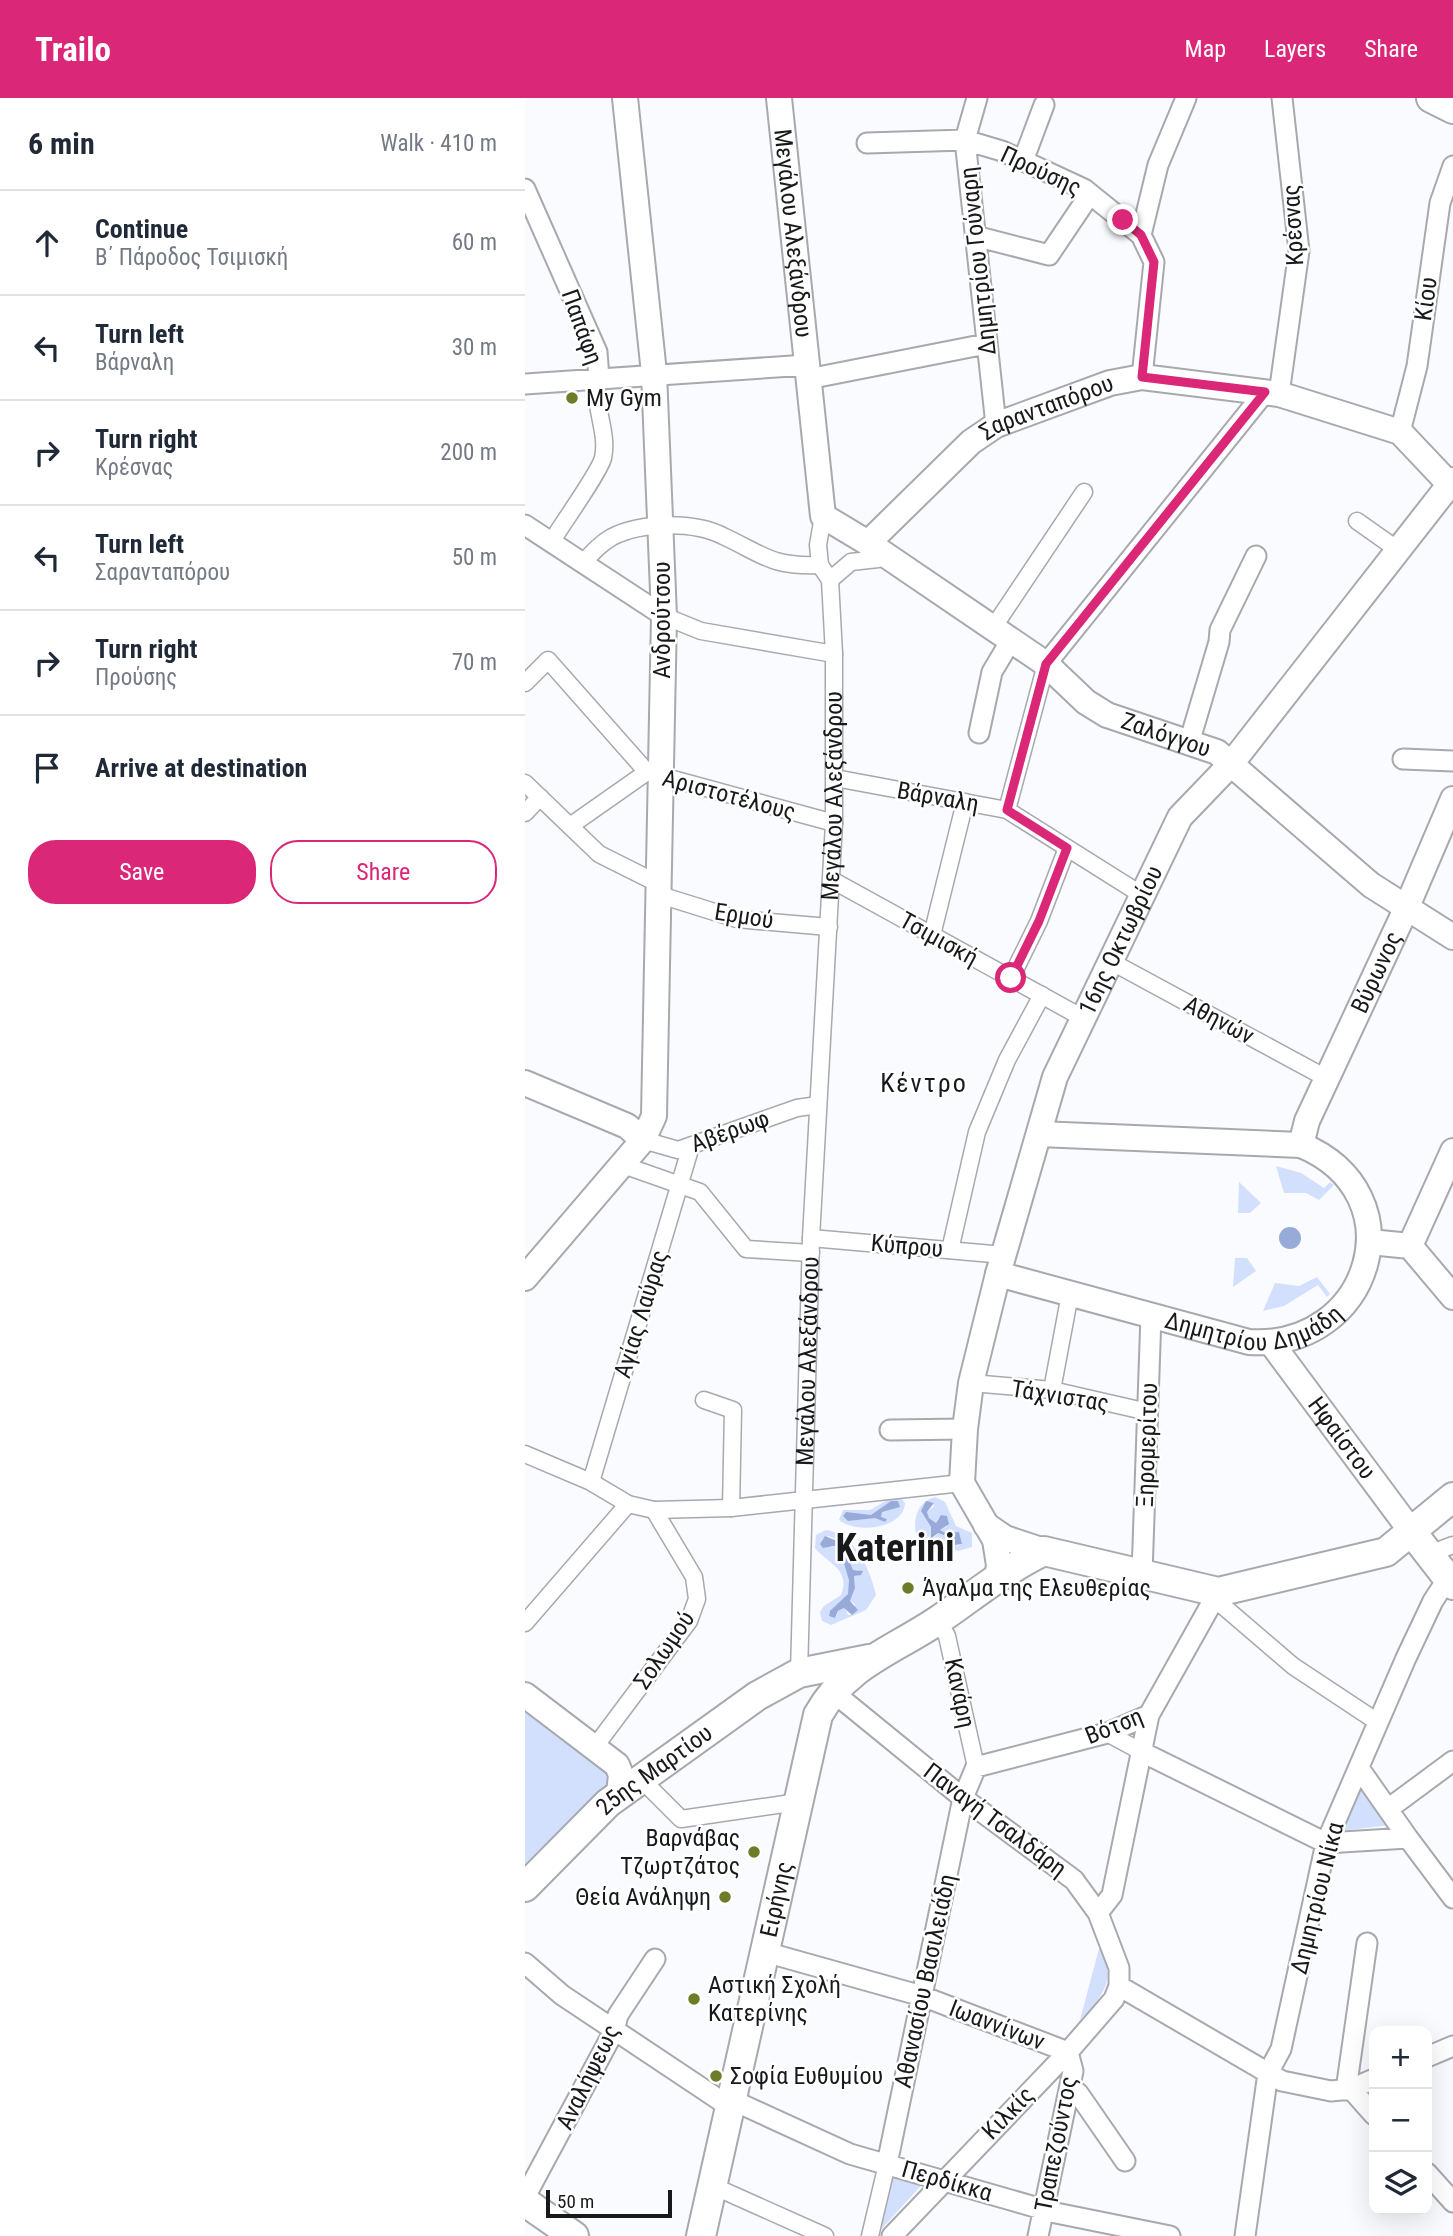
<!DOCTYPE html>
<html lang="en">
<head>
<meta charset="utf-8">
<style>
  body { margin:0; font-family:"Roboto Condensed",sans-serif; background:#f6f6f7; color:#1f2937 }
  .controls { position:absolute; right:21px; bottom:21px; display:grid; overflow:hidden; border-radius:14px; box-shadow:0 7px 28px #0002 }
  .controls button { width:63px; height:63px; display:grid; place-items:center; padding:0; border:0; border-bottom:2px solid #e0e1e3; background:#fff; color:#1f2937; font:35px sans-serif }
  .scale { position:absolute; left:21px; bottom:18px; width:126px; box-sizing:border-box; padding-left:7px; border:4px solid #18191b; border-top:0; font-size:19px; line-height:24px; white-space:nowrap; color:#18191b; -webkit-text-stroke:5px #fff; paint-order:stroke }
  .stop { position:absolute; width:21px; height:21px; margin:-16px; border:5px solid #db2777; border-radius:50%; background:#fff }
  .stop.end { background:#db2777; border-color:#fff; box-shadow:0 2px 7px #0008 }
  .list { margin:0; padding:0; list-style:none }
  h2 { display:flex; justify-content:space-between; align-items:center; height:91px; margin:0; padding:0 28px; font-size:30px }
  h2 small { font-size:23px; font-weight:400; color:#747a83 }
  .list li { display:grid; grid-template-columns:46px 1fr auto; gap:21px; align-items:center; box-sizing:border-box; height:105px; padding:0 28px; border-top:2px solid #e0e1e3 }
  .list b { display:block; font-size:26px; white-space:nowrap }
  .list p { margin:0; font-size:23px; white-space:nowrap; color:#747a83 }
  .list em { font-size:23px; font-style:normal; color:#747a83 }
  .actions { display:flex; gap:14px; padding:21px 28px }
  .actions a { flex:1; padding:16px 0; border:2px solid #db2777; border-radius:28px; text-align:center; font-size:24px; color:#db2777 }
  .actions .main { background:#db2777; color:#fff }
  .icon { flex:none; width:38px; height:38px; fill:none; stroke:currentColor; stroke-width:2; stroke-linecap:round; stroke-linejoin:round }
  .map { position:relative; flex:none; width:928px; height:2138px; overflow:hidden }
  header { display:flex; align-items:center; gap:42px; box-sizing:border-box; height:98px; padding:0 35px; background:#db2777; color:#fff }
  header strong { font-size:33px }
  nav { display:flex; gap:38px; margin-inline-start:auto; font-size:24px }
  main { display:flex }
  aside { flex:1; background:#fff }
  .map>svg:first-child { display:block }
</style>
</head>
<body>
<header>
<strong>Trailo</strong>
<nav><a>Map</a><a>Layers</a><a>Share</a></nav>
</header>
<main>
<aside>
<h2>6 min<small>Walk · 410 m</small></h2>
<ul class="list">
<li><svg class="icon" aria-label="ahead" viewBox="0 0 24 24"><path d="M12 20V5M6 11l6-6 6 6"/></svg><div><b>Continue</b><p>Β΄ Πάροδος Τσιμισκή</p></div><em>60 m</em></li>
<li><svg class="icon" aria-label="left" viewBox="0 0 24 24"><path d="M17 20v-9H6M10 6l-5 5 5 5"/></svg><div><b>Turn left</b><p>Βάρναλη</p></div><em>30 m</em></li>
<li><svg class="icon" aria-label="right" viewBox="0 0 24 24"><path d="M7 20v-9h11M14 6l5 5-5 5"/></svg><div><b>Turn right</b><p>Κρέσνας</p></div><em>200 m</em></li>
<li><svg class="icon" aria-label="left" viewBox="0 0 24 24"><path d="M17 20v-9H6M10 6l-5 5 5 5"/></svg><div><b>Turn left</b><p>Σαρανταπόρου</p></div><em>50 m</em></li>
<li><svg class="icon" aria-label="right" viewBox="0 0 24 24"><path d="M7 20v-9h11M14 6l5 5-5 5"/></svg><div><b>Turn right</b><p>Προύσης</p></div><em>70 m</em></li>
<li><svg class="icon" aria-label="arrive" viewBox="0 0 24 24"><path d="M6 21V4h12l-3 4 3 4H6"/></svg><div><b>Arrive at destination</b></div></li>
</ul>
<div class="actions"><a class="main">Save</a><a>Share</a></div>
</aside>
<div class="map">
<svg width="928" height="2138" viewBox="0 0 928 2138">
  <rect width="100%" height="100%" fill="#f9fbfe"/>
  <path fill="#d3e0fd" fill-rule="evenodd" d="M751,1068l25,7 23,15 6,-6 4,3 -15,15 -13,-7h-22z
    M714,1084l22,21 -11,10h-12z
    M710,1160h12l9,13 -23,16z
    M792,1179l13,17 -3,3 -9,-12 -34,21 -21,5 12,-28 24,3z
    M375,1399l5,6c-1,26 -49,31 -66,17l4,-10h27l21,-12z
    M410,1399l10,5 11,24 16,7v14l-14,4 -10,-4 -13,10c-24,-8 -29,-53 0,-60zM408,1404l1,4 -7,6 2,6 7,5 2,-5 9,8 -7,4 6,3 8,-2 8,13 -5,2 -5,-8 -14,-5 -10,12 3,-18 -10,-16z
    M301,1432c29,4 44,39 50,65l-10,15 -35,15 -9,-4 -2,-9 4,-6 17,-11c10,-26 -13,-31 -26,-47l1,-13zM303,1438c22,6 15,24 26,35l4,-2 1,6 -5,1 1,12 -5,13 5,3 -3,11h-4l-3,-7 -7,3 -2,6 -7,-3c4,-7 12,-9 17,-16 9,-13 1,-40 -8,-51h-8l-9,-7z
    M0,1612l89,69 -89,98z
    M833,1684l33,43 -51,6z
    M576,1843c12,40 8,49 -21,79z
    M366,2071l37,9 -53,58z"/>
  <path fill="#98abd8" d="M754 1140a11 11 0 1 1 22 0a11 11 0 1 1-22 0Z
    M366,1403h7l2,6 -18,5 -1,5 6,2 -2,3 -10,-4 -27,3 -5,-5 3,-4 25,3z
    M401,1403l8,2 -7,9 2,6 7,5 5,-8 6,1 2,8 -9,6 6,3 13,-1 3,12 -7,1 -3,-7 -14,-5 -5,4 2,12 -5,-1 1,-21 -10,-16z
    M300,1438l17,7 11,27 10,1 -2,4 -7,1 1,12 -5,13 8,9 -6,5 -8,-7 -6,3 -3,7 -6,-2 1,-5 18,-17 1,-14 -9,-30 -6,-4 -11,2 -3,-4z"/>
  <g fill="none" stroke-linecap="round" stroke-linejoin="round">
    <g stroke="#a7a9af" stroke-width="19">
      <g id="pedestrian">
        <path d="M832,423l41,29"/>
        <path d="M27,443c10,-17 47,-68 51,-83 6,-27 -12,-55 -4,-80"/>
        <path d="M59,464c9,-10 16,-18 28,-25 29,-15 82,-16 111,-1 41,19 48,31 97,29"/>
        <path d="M305,482l21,-18 27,-3 4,-7"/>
        <path d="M139,518l37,15 133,23"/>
        <path d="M468,530l91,-136"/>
        <path d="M0,585l23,-23 99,112 187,51"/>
        <path d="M310,680l172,32 135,85"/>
        <path d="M0,685l74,71 62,31"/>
        <path d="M482,712l39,-146"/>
        <path d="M0,715l15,-16"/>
        <path d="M45,728l77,-54"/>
        <path d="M307,782l251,138"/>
        <path d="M135,797l77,24 92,8"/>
        <path d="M407,837l33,-133"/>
        <path d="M585,863l218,118"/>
        <path d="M486,880l28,-57 28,-73"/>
        <path d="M118,1042l35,10 119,-42 21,-3"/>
        <path d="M98,1067l77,27 46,57 65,4"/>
        <path d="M286,1140l193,17"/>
        <path d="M425,1152l27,-118 30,-72 35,-65"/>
        <path d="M446,1285l81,7 96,22"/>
        <path d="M527,1292l18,-96"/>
        <path d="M179,1302l29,10 -2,98"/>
        <path d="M0,1356l66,28 37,22 26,6 77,-2 231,-25"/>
        <path d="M66,1384l100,-336"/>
        <path d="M904,1456l24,-9"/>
        <path d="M691,1502l77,66 86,57"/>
        <path d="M413,1523l9,15 29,131"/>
        <path d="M0,1525l103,-119"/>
        <path id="s1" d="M274,1575l12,-435 23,-415v-169l-4,-74 -10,-15 -2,-20 5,-29"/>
        <path d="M582,1635l35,19"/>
        <path d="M69,1650l95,-127 8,-22 -3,-22 -40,-67"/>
        <path d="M115,1680l41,41 117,-17"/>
        <path d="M188,2088l112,50"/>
        <path d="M345,2138l17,-72"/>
      </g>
    </g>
    <g stroke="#a7a9af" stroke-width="23">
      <path id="minor" d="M452,0l-12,42 31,285
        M342,45l98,-3 37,11 82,38 57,46 13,27 -12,115
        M498,63l21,-56
        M0,91l72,163 2,26
        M616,137l17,-70 28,-67
        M450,138l74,19 41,-61
        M283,281l178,-35
        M0,286l282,-19
        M754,296l20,-143 -17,-153
        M875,334l17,-66 23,-163 13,-37
        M0,427l139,91
        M521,566l219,-272
        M454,635l13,-61 19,-32
        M664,645l30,-101 1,-12 36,-74
        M878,661l50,2
        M365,1332l75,-1
        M617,1476l9,-259
        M308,1594l130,106 111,82 24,33 21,55v18l-5,13 -46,53 -176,184
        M617,1654l184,91 82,-5 45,60
        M834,1670l49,70
        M863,1711l65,-48
        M573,1815l14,-18 37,-180 69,-123
        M240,1854l157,44 146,56
        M0,1865l37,32 168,112
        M594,1888l163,95 49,10 20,-2 23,-10
        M902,1959l26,-11
        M826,1991l23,26
        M821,1992l21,-147
        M545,1993l8,2 47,68
        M207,2002l118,54 206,59 114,23
        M362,2066l76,-366 13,-31 131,-34 42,-18
        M902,2075l26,29
        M0,2099l89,-166 4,-16 37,-56
        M513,2138l35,-165 -5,-19
        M720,2138l23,-163 13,-24 45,-206 80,-185 27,-57 15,-23"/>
    </g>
    <g stroke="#a7a9af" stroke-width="28">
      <g id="tertiary">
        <path id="s2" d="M254,0l44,418 45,27 178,121 40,38 21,13 110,37 154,133 82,52"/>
        <path id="s3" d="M343,445l103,-101 25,-17 114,-42 32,-6 137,17 121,38 53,56"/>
        <path d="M0,985l102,43 16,14"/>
        <path id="s4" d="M776,1047l6,-24 99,-212 47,-110"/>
        <path d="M845,1144l40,4 43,51"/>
        <path d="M885,1148l43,-95"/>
        <path id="s5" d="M473,1176l251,68c122,8 170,-148 52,-197l-262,-11"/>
        <path d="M0,1180l118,-138 11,-24 10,-500 -10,-243 -29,-275"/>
        <path id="s6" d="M747,1246l139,187"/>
        <path d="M461,1427l19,13 39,13"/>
        <path id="s7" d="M472,1480l2,-13 -4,-25 -33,-57 3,-54 6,-46 27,-109 57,-197 125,-260 51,-53 222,-284"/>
        <path d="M0,1597l92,70 4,10 -2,19"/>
      </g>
    </g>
    <g stroke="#a7a9af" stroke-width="32">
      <g id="secondary">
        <path d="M906,0l22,11"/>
        <path d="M886,1433l42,54"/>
        <path id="s8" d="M0,1789l83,-84 149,-107 42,-23 70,-14"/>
        <path d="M0,2104l49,34"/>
        <path id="s9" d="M176,2138l117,-521c28,-51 77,-65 122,-96 35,-24 66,-50 104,-68l174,41 168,-40 67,-55"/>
      </g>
    </g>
    <use href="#pedestrian" stroke="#fff" stroke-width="16"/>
    <use href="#minor" stroke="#fff" stroke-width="19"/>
    <use href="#tertiary" stroke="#fff" stroke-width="24"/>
    <use href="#secondary" stroke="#fff" stroke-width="28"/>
  </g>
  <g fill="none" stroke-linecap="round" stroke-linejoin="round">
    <path stroke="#db2777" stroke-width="9" d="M486,880l28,-57 28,-73 -60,-38 39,-146 219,-272 -123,-15 12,-115 -13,-27 -18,-15"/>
  </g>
  <g fill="#6e7b27" stroke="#fff" stroke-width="2.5">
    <circle cx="47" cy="300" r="7"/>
    <circle cx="383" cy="1490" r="7"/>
    <circle cx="229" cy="1754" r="7"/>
    <circle cx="200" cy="1799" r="7"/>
    <circle cx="169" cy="1901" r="7"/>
    <circle cx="191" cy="1978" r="7"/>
  </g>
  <g text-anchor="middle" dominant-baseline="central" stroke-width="5" stroke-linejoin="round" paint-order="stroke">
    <g font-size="24" fill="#18191b" stroke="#fff">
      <text transform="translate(516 73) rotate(25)">Προύσης</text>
      <text transform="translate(768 127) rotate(-93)">Κρέσνας</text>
      <text stroke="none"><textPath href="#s2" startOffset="136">Μεγάλου Αλεξάνδρου</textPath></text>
      <text transform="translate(453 163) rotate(-96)">Δημητρίου Γούναρη</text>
      <text transform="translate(901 201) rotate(-82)">Κίου</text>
      <text transform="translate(57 229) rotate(70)">Παπάφη</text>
      <text stroke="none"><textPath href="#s3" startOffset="228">Σαρανταπόρου</textPath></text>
      <text transform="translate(137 522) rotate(-90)">Ανδρούτσου</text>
      <text stroke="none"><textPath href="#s2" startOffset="830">Ζαλόγγου</textPath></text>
      <text transform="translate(204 697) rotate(15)">Αριστοτέλους</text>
      <text stroke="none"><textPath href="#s1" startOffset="878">Μεγάλου Αλεξάνδρου</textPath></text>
      <text transform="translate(413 699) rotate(10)">Βάρναλη</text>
      <text transform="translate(219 818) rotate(9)">Ερμού</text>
      <text transform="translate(414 841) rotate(29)">Τσιμισκή</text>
      <text stroke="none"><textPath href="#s7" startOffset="674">16ης Οκτωβρίου</textPath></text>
      <text stroke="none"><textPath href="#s4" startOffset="189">Βύρωνος</textPath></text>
      <text transform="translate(694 922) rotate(28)">Αθηνών</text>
      <text transform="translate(205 1033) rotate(-20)">Αβέρωφ</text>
      <text transform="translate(382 1148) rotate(5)">Κύπρου</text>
      <text stroke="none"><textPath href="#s5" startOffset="266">Δημητρίου Δημάδη</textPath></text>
      <text transform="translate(116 1216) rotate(-73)">Αγίας Λαύρας</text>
      <text stroke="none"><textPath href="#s1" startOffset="312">Μεγάλου Αλεξάνδρου</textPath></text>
      <text transform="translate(535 1298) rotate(9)">Τάχνιστας</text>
      <text stroke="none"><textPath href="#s6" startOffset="117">Ηφαίστου</textPath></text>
      <text transform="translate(622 1347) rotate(-88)">Ξηρομερίτου</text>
      <text transform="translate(139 1552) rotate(-56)">Σολωμού</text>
      <text transform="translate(435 1595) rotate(78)">Κανάρη</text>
      <text transform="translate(589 1628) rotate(-22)">Βότση</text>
      <text stroke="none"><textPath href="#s8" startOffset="175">25ης Μαρτίου</textPath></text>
      <text transform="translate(470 1722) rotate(37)">Παναγή Τσαλδάρη</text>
      <text transform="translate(792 1800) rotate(-76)">Δημητρίου Νίκα</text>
      <text stroke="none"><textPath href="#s9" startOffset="345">Ειρήνης</textPath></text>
      <text transform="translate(400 1883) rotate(-78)">Αθανασίου Βασιλειάδη</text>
      <text transform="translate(472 1927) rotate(21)">Ιωαννίνων</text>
      <text transform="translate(63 1979) rotate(-64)">Αναλήψεως</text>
      <text transform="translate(483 2015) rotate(-46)">Κιλκίς</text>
      <text transform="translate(531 2046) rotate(-79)">Τραπεζούντος</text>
      <text transform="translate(422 2083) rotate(16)">Περδίκκα</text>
    </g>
    <g font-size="24" fill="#18191b" stroke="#fff" text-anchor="start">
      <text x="61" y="300">My Gym</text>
      <text x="397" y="1490">Άγαλμα της Ελευθερίας</text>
      <text x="215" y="1740" text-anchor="end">Βαρνάβας<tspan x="215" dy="28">Τζωρτζάτος</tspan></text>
      <text x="186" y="1799" text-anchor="end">Θεία Ανάληψη</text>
      <text x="183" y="1887">Αστική Σχολή<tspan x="183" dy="28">Κατερίνης</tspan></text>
      <text x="205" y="1978">Σοφία Ευθυμίου</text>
    </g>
    <g font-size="26" letter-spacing="2" fill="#18191b" stroke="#fff">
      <text x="399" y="985">Κέντρο</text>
    </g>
    <g font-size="38" font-weight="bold" fill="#18191b" stroke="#fff">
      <text x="370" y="1450">Katerini</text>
    </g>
  </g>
</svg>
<div class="controls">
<button>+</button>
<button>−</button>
<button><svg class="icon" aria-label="layers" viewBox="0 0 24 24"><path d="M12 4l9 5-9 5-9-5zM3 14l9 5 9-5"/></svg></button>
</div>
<div class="scale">50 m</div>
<div class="stop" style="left:486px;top:880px"></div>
<div class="stop end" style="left:598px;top:122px"></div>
</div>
</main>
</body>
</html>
